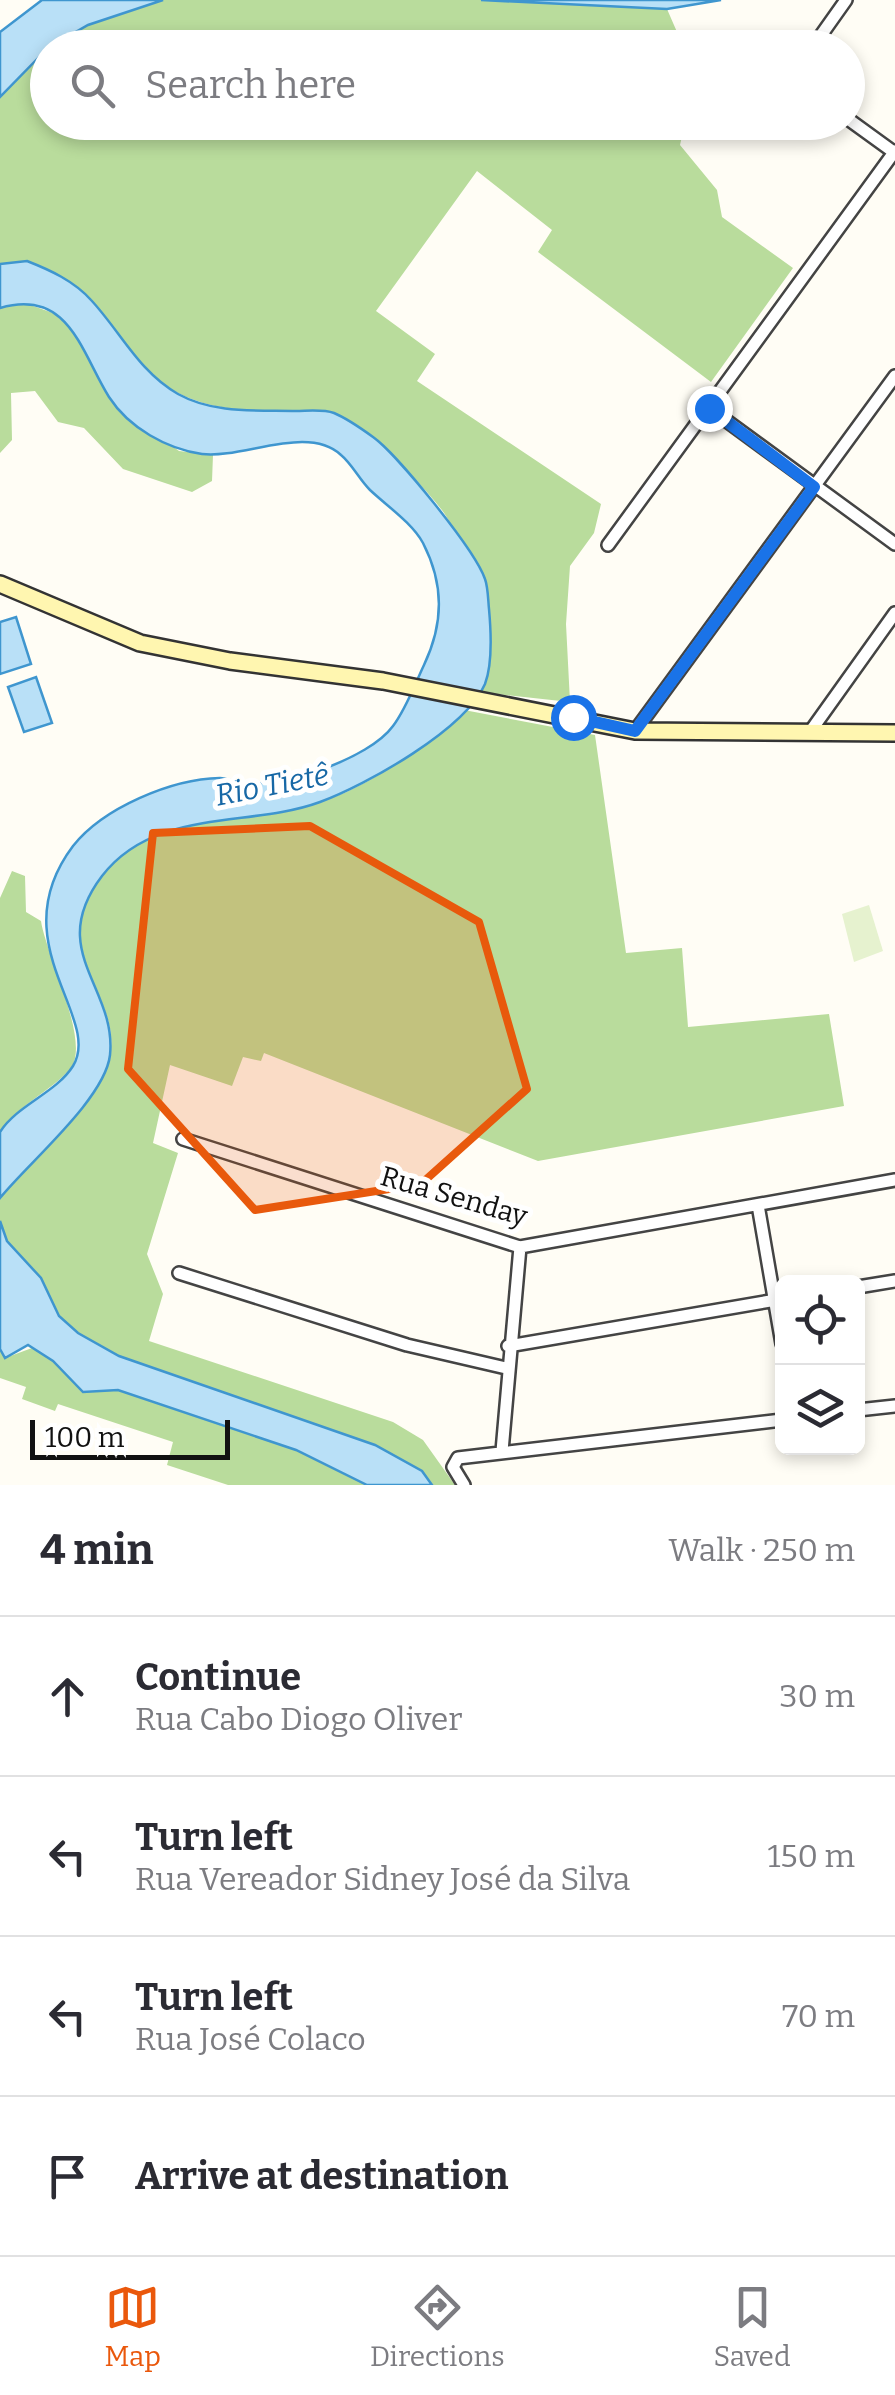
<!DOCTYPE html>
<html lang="en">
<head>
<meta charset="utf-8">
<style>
  body { margin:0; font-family:Bitter,serif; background:#f2f2f3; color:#2b2b33 }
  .controls { position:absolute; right:30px; bottom:30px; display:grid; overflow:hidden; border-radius:15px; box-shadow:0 5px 15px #0003 }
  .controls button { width:90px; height:90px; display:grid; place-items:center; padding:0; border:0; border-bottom:2px solid #e1e1e2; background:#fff; color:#2b2b33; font:50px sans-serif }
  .scale { position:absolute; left:30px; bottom:25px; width:200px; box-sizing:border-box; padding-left:10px; border:5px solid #111; border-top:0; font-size:28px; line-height:35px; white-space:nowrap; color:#111; -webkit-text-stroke:8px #fff; paint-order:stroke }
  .stop { position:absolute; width:30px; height:30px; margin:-22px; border:8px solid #1a73e8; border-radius:50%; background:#fff }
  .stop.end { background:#1a73e8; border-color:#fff; box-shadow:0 2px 10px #0008 }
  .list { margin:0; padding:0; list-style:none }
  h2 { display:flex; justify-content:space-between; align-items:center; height:130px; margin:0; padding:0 40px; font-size:42px }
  h2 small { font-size:32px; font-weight:400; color:#7c7c81 }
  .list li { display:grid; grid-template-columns:65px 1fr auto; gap:30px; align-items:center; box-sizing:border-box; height:160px; padding:0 40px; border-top:2px solid #e1e1e2 }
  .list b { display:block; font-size:38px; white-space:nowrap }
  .list p { margin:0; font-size:32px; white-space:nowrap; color:#7c7c81 }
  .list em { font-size:32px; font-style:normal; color:#7c7c81 }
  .icon { flex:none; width:55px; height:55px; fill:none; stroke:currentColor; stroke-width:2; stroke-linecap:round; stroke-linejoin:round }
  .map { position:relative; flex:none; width:895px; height:1485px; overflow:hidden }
  .search { position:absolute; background:#fff; box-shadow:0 5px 15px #0003; left:30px; right:30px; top:30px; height:110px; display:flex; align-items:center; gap:25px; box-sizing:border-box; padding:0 35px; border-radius:55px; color:#7c7c81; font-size:38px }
  .sheet { height:770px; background:#fff }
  nav { display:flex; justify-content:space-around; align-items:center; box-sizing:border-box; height:140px; border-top:2px solid #e1e1e2; background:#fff; font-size:28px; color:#7c7c81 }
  nav a { display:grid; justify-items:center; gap:5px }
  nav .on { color:#ea580c }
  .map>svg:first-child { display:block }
</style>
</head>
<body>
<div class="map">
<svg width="895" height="1485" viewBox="0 0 895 1485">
  <rect width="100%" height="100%" fill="#fffdf5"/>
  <path fill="#b9dc9c" d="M163,0h318l186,9 10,23 36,15 -662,1 37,-23z
    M47,51l1,71 637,1 -5,22 37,45 5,27 71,51 -82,114 -173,-130 14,-22 -75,-59 -101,140 59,43 -18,27 184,123 -7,29 -24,33 -4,58 4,78 -92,-10 7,-8c-11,-51 -17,-107 -33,-157 -9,-26 -98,-114 -127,-115 -57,-3 -112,6 -162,-28 -57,-39 -76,-129 -163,-120v-167z
    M22,302l31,11 25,21 32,65 69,52 34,4 -1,26 -20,11 -69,-23 -39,-41 -26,-6 -23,-31 -24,2 1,47 -12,13v-145z
    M464,710l131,25 31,218 56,-5 6,79 141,-13 15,92 -306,55 -274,-108 -3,8 -18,-4 -11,29 -62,-21 -17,78 25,10 -31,101 16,40 -14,47 244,81 30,18 32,45h-22l-11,-14 -47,-26 -256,-89 -41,-23 -19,-17 -19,-38 -33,-37 -7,-20v-23c34,-43 89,-83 108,-137 21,-60 -68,-113 -5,-187 53,-62 143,-52 213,-71 50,-13 111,-58 148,-93z
    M12,871l13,5 1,36 15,9c5,34 51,123 29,148 -20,23 -54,37 -70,63v-234z
    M32,1348l21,13 30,31 35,-2 178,60 71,35h-139l-61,-20 6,-23 -115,-38 -3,7 -33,-12 4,-12 -26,-9v-29l5,9z"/>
  <path fill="#e6f2cf" d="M869,905l14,46 -29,11 -12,-48z"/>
  <path fill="#b9e0f7" stroke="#3f96cf" stroke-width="2.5" d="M42,0h121l-75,25 -40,23 -48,49v-65z
    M481,0h240l-54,9z
    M27,261c23,9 47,20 64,39 29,31 48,72 87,94 36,20 78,16 118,17 11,0 27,-2 38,2 12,5 28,16 39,24 24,17 102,113 112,142 3,8 3,20 4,30 2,22 4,54 -4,75 -20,46 -119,101 -165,118 -70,26 -165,5 -218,74 -57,75 15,111 8,179 -5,44 -82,108 -110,143v-66c17,-27 56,-39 73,-66 30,-49 -73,-123 0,-220 30,-38 98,-67 147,-68 7,0 14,4 22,5 40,5 127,-24 151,-57 13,-17 22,-42 31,-61 20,-42 20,-81 -1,-122 -11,-20 -36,-37 -53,-53 -11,-11 -18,-26 -29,-35 -33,-31 -98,4 -139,-1 -35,-5 -73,-26 -93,-57 -28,-45 -40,-109 -109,-89v-44z
    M16,617l15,47 -31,10v-52z
    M36,677l16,46 -28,9 -16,-45z
    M0,1221l7,20 34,37 18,38 19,17 41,23 256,89 47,26 10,14h-65l-71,-35 -178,-60 -35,2 -30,-31 -25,-16 -23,13 -5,-9z"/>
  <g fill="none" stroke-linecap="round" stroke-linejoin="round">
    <g stroke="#444" stroke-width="16">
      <path id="street" d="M812,48l34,-48
        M848,119l47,34
        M709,408l186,136
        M608,545l287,-394
        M635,731l260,-355
        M810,732l85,-119
        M183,1139l337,108 375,-67
        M758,1205l24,139
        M179,1273l228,72 99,23
        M858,1287l37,-6
        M508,1346l274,-47
        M858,1410l37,-4
        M502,1451l18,-204
        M464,1485l-11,-18 5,-9 324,-38"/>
    </g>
    <g stroke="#333" stroke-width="20">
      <path id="secondary" d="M0,584l140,59 90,18 153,20 252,50 260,2"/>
    </g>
    <use href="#street" stroke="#fff" stroke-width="11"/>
    <use href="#secondary" stroke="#fff6b0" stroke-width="15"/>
  </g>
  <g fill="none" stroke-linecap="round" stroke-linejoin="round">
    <path stroke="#1a73e8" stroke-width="12" d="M573,717l62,14 179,-244 -105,-79"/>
  </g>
  <path fill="#e8590c" fill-opacity="0.2" stroke="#e8590c" stroke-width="8" stroke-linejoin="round" d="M310,826l169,96 48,167 -106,95 -166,26 -127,-141 25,-236z"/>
  <g text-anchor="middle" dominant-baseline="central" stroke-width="10" stroke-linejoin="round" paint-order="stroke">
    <g font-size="28" fill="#111" stroke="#fff">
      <text transform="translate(454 1196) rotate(16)">Rua Senday</text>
    </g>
    <g font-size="30" font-style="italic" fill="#1768a6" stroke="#fff">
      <text transform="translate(272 785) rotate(-11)">Rio Tietê</text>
    </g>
  </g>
</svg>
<div class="controls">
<button><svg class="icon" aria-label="locate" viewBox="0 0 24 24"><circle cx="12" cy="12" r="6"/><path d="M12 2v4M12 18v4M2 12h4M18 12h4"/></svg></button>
<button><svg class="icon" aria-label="layers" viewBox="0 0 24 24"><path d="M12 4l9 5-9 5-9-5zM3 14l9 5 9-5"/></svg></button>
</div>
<div class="scale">100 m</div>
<div class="stop" style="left:573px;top:717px"></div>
<div class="stop end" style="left:709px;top:408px"></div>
<div class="search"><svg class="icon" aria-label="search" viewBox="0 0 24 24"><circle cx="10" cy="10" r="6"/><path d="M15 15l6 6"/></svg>Search here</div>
</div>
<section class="sheet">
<h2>4 min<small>Walk · 250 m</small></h2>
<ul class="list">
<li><svg class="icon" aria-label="ahead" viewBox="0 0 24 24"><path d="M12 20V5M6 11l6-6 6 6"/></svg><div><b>Continue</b><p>Rua Cabo Diogo Oliver</p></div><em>30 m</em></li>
<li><svg class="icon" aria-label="left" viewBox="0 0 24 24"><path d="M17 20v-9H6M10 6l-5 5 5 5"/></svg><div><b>Turn left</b><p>Rua Vereador Sidney José da Silva</p></div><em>150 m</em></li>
<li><svg class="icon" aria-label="left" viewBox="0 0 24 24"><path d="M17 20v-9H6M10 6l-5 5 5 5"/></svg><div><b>Turn left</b><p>Rua José Colaco</p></div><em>70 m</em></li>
<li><svg class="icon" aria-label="arrive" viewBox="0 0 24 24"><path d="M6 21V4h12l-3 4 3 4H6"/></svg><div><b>Arrive at destination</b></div></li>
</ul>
</section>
<nav>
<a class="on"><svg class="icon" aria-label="map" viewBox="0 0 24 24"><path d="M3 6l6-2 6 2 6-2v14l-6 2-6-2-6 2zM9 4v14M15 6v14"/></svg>Map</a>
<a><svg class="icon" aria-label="directions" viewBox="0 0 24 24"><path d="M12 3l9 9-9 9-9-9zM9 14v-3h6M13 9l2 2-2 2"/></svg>Directions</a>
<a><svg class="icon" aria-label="saved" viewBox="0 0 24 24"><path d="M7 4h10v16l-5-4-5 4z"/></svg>Saved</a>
</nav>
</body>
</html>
